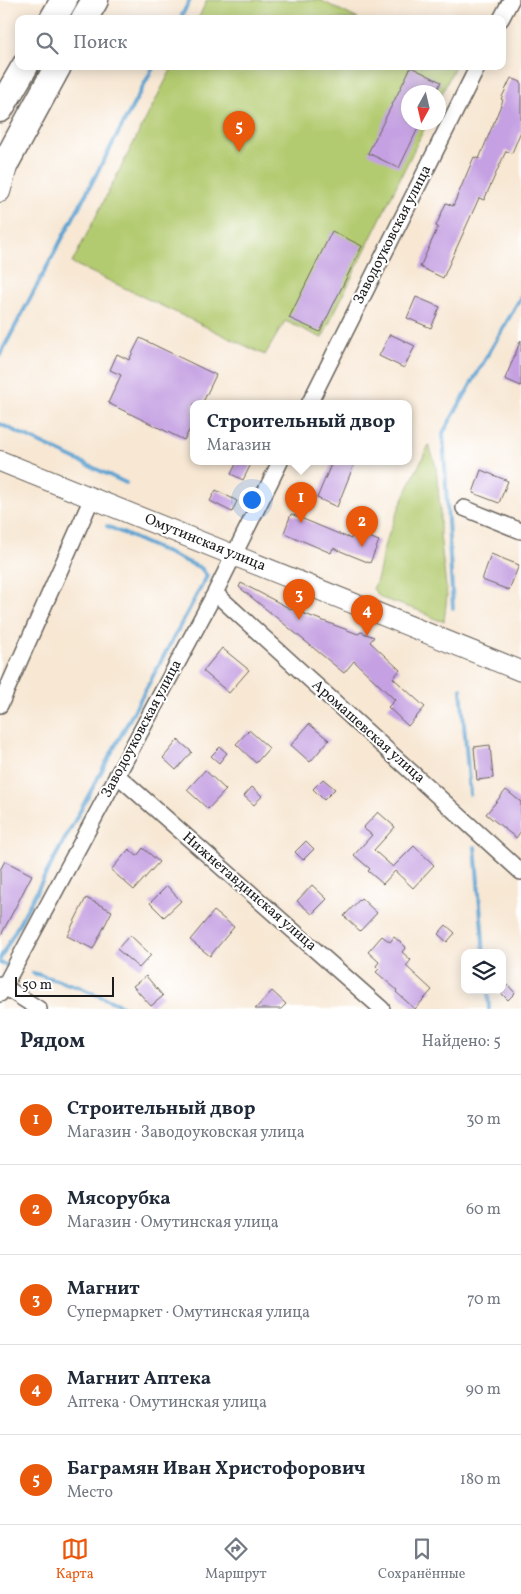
<!DOCTYPE html>
<html lang="ru">
<head>
<meta charset="utf-8">
<style>
  body { margin:0; font-family:Vollkorn,serif; background:#f2f2f3; color:#1f2937 }
  .controls { position:absolute; right:15px; bottom:15px; display:grid; overflow:hidden; border-radius:10px; box-shadow:0 2px 12px #0003 }
  .controls button { width:45px; height:45px; display:grid; place-items:center; padding:0; border:0; border-bottom:1px solid #e0e1e3; background:#fff; color:#1f2937; font:25px sans-serif }
  .compass { position:absolute; left:401px; top:85px; width:45px; height:45px; border-radius:50%; background:#fff; box-shadow:0 2px 12px #0003; rotate:188deg }
  .scale { position:absolute; left:15px; bottom:12px; width:99px; box-sizing:border-box; padding-left:5px; border:2px solid #1c1c1c; border-top:0; font-size:14px; line-height:18px; white-space:nowrap; color:#1c1c1c; -webkit-text-stroke:4px #fff; paint-order:stroke }
  .you { position:absolute; left:251px; top:499px; width:18px; height:18px; margin:-12px; border:4px solid #fff; border-radius:50%; background:#1a73e8; box-shadow:0 0 0 8px #1a73e833 }
  .badge { display:grid; place-items:center; width:32px; height:32px; border-radius:50%; background:#ea580c; color:#fff; font-size:16px; font-weight:700 }
  .pin { position:absolute; translate:-50% -41px; filter:drop-shadow(0 1px 2px #0008) }
  .pin::after { content:''; position:absolute; top:26px; width:18px; height:15px; background:inherit; clip-path:polygon(0 0,100% 0,50% 100%) }
  .popup { position:absolute; left:190px; top:400px; width:222px; height:65px; box-sizing:border-box; display:grid; place-content:center; border-radius:10px; background:#fff; filter:drop-shadow(0 1px 4px #0005); font-size:16px; white-space:nowrap; color:#747a83 }
  .popup b { font-size:19px; color:#1f2937 }
  .popup::after { content:''; position:absolute; left:50%; top:100%; margin-left:-10px; border:10px solid transparent; border-top-color:#fff }
  .list { margin:0; padding:0; list-style:none }
  h2 { display:flex; justify-content:space-between; align-items:center; height:65px; margin:0; padding:0 20px; font-size:21px }
  h2 small { font-size:16px; font-weight:400; color:#747a83 }
  .list li { display:grid; grid-template-columns:32px 1fr auto; gap:15px; align-items:center; box-sizing:border-box; height:90px; padding:0 20px; border-top:1px solid #e0e1e3 }
  .list b { display:block; font-size:19px; white-space:nowrap }
  .list p { margin:0; font-size:16px; white-space:nowrap; color:#747a83 }
  .list em { font-size:16px; font-style:normal; color:#747a83 }
  .icon { flex:none; width:28px; height:28px; fill:none; stroke:currentColor; stroke-width:2; stroke-linecap:round; stroke-linejoin:round }
  .map { position:relative; flex:none; width:521px; height:1009px; overflow:hidden }
  .search { position:absolute; background:#fff; box-shadow:0 2px 12px #0003; left:15px; right:15px; top:15px; height:55px; display:flex; align-items:center; gap:12px; box-sizing:border-box; padding:0 18px; border-radius:10px; color:#747a83; font-size:19px }
  .sheet { height:515px; background:#fff }
  nav { display:flex; justify-content:space-around; align-items:center; box-sizing:border-box; height:70px; border-top:1px solid #e0e1e3; background:#fff; font-size:14px; color:#747a83 }
  nav a { display:grid; justify-items:center; gap:2px }
  nav .on { color:#ea580c }
  .map>svg:first-child { display:block }
</style>
</head>
<body>
<div class="map">
<svg width="521" height="1009" viewBox="0 0 521 1009">
  <rect width="100%" height="100%" fill="#fff"/>
  <filter id="ink" filterUnits="userSpaceOnUse"><feTurbulence type="fractalNoise" baseFrequency=".02" numOctaves="2"/><feDisplacementMap in="SourceGraphic" scale="10" xChannelSelector="R" yChannelSelector="G"/><feConvolveMatrix kernelMatrix="1 2 1 2 8 2 1 2 1" color-interpolation-filters="sRGB"/></filter>
  <filter id="wash" filterUnits="userSpaceOnUse"><feTurbulence type="fractalNoise" baseFrequency=".0096" numOctaves="4" result="noise"/><feDisplacementMap in="SourceGraphic" scale="20" xChannelSelector="R" yChannelSelector="G"/><feGaussianBlur stdDeviation="1.12" result="paint"/><feColorMatrix in="noise" values="0 0 0 0 0 0 0 0 0 0 0 0 0 0 0 0 0 1.4 0 .05"/><feComposite in="paint" operator="in"/></filter>
  <g filter="url(#wash)">
    <rect width="100%" height="100%" fill="#f7e7d3"/>
    <path fill="#b3cb70" stroke="#687446" d="M207,0h113l38,19h-160z
      M173,66h282l-16,34 -1,-8h-30v30l19,1 -105,215 -37,-17 -20,34 -193,-92z
      M429,445l7,22 4,41v27l7,61 -3,25 -6,-1 -18,-9 -39,-13 -8,-9c8,-15 7,-29 12,-45 12,-34 28,-67 44,-99z"/>
    <g fill="none" stroke-linecap="round" stroke-linejoin="round">
      <path stroke="#5ba2d1" stroke-width="4" d="M180,19l10,-19
        M0,355l154,-289
        M0,424l126,59
        M453,608l-10,-175 78,-136
        M461,689l9,105
        M475,847l9,106
        M0,959l207,-383 -6,-8 -94,-42
        M0,963l9,3
        M33,973l46,14 50,22
        M488,990l1,19"/>
    </g>
    <g id="blocks">
      <path fill="#c5a0e2" d="M411,67l30,15 -5,10h-28v30h13l-22,46 -31,-15z
        M511,78l10,4v49l-9,22 -6,-2 -22,49 -5,-2 -36,80 -23,-11 18,-40 -2,-1 10,-23 7,3 21,-49 5,2 24,-59 -2,-1z
        M332,231l30,15 -42,86 -31,-14z
        M416,297l24,10 -9,21 -24,-10z
        M390,334l25,12 -11,22 -25,-12z
        M140,338l76,37 -14,29h-8v18l-10,18 -76,-37 13,-28 -11,-5 7,-16 12,6z
        M521,340v46l-16,-7z
        M237,462h15l-9,18 -12,-6z
        M332,462h23l-18,45 -20,-9z
        M481,470l27,11 -9,22 -26,-10z
        M216,490l21,11 -5,11 -22,-11z
        M291,514l60,25 3,-8 25,10 -9,22 -37,-15 -2,5 -47,-20z
        M491,554l28,11 -10,25 -27,-10z
        M241,583l48,25 69,26 3,-2 13,5 -4,5 30,28 -7,8 32,29 -17,19 -20,-19 7,-7 -41,-39 -10,12 -105,-86z
        M222,648l27,22 -20,23 -26,-22z
        M309,724l20,16 -19,22 -19,-17z
        M249,730l20,18 -13,15 -20,-19z
        M178,740l14,12 -16,18 -13,-12z
        M490,745l3,33 -16,2 -3,-33z
        M220,747l7,6 -8,10 -8,-7z
        M205,770l21,20 -18,19 -21,-19z
        M323,779l12,10 -11,11 -11,-11z
        M252,787l10,9 -8,9 -10,-9z
        M506,790l15,12v29l-5,7 -30,-24z
        M378,812l17,15 -21,23 3,3 16,14 21,-21 20,19 -21,23 -18,-17 -12,13 -15,-13 2,-2 -16,-14 18,-20 -9,-7z
        M306,841l8,8 -11,11 -8,-8z
        M143,848l16,14 -25,28 -23,-20 18,-21 8,7z
        M5,861l27,14 -32,62v-67z
        M312,885l15,14 -15,15 -15,-13z
        M167,886l14,15 -17,16 -14,-14z
        M86,898l26,13 -19,38 -26,-13z
        M361,898l16,15 -17,18 -16,-15z
        M214,911l20,16 -24,29 -20,-16z
        M446,925l9,8 -8,9 -9,-8z
        M130,935l21,20 -12,13 -22,-19z
        M382,936l8,6 4,-5 12,10 -4,5 9,8 -5,6 26,24 -17,19 -19,-17 1,-2 -21,-18 3,-3 -3,-3 3,-4 -11,-10z
        M146,976l17,20 -12,10 -18,-20z
        M508,985l7,8 -7,7 -8,-8z
        M272,991l14,13 -5,5h-26z"/>
    </g>
  </g>
  <g filter="url(#ink)">
    <use href="#blocks" fill-opacity="0" stroke="#69635c" stroke-width="1"/>
    <g fill="none" stroke-linecap="round" stroke-linejoin="round">
      <g stroke="#69635c" stroke-width="18">
        <path id="street" d="M501,19l10,-19
          M309,404l169,-338
          M464,508l57,23
          M215,593l306,279
          M0,705l92,-207
          M117,775l265,234
          M0,984l39,25
          M0,994l215,-401 65,-131"/>
      </g>
      <g stroke="#69635c" stroke-width="22">
        <path id="secondary" d="M0,192l9,-32
          M0,461l521,210"/>
      </g>
      <g stroke="#69635c" stroke-width="29">
        <path id="highway" d="M53,19l11,-19
          M84,19l11,-19
          M0,109l25,-43
          M0,173l58,-107"/>
      </g>
      <use href="#street" stroke="#fff" stroke-width="15"/>
      <use href="#secondary" stroke="#fff" stroke-width="20"/>
      <use href="#highway" stroke="#fff" stroke-width="26"/>
    </g>
  </g>
  <g text-anchor="middle" dominant-baseline="central" stroke-width="4" stroke-linejoin="round" paint-order="stroke">
    <g font-size="15" fill="#1c1c1c" stroke="#fff">
      <text transform="translate(393 235) rotate(-63)">Заводоуковская улица</text>
      <text transform="translate(205 543) rotate(22)">Омутинская улица</text>
      <text transform="translate(142 729) rotate(-62)">Заводоуковская улица</text>
      <text transform="translate(368 732) rotate(42)">Аромашевская улица</text>
      <text transform="translate(249 892) rotate(41)">Нижнетавдинская улица</text>
    </g>
  </g>
</svg>
<div class="controls">
<button><svg class="icon" aria-label="layers" viewBox="0 0 24 24"><path d="M12 4l9 5-9 5-9-5zM3 14l9 5 9-5"/></svg></button>
</div>
<svg class="compass" viewBox="-18 -18 36 36"><path d="M0-13l5 13h-10z" fill="#e53935"/><path d="M0 13l5-13h-10z" fill="#747a83"/></svg>
<div class="scale">50 m</div>
<div class="you"></div>
<div class="pin badge" style="left:301px;top:523px">1</div>
<div class="popup"><b>Строительный двор</b>Магазин</div>
<div class="pin badge" style="left:362px;top:547px">2</div>
<div class="pin badge" style="left:299px;top:620px">3</div>
<div class="pin badge" style="left:367px;top:636px">4</div>
<div class="pin badge" style="left:239px;top:152px">5</div>
<div class="search"><svg class="icon" aria-label="search" viewBox="0 0 24 24"><circle cx="10" cy="10" r="6"/><path d="M15 15l6 6"/></svg>Поиск</div>
</div>
<section class="sheet">
<h2>Рядом<small>Найдено: 5</small></h2>
<ul class="list">
<li><span class="badge">1</span><div><b>Строительный двор</b><p>Магазин · Заводоуковская улица</p></div><em>30 m</em></li>
<li><span class="badge">2</span><div><b>Мясорубка</b><p>Магазин · Омутинская улица</p></div><em>60 m</em></li>
<li><span class="badge">3</span><div><b>Магнит</b><p>Супермаркет · Омутинская улица</p></div><em>70 m</em></li>
<li><span class="badge">4</span><div><b>Магнит Аптека</b><p>Аптека · Омутинская улица</p></div><em>90 m</em></li>
<li><span class="badge">5</span><div><b>Баграмян Иван Христофорович</b><p>Место</p></div><em>180 m</em></li>
</ul>
</section>
<nav>
<a class="on"><svg class="icon" aria-label="map" viewBox="0 0 24 24"><path d="M3 6l6-2 6 2 6-2v14l-6 2-6-2-6 2zM9 4v14M15 6v14"/></svg>Карта</a>
<a><svg class="icon" aria-label="directions" viewBox="0 0 24 24"><path d="M12 3l9 9-9 9-9-9zM9 14v-3h6M13 9l2 2-2 2"/></svg>Маршрут</a>
<a><svg class="icon" aria-label="saved" viewBox="0 0 24 24"><path d="M7 4h10v16l-5-4-5 4z"/></svg>Сохранённые</a>
</nav>
</body>
</html>
